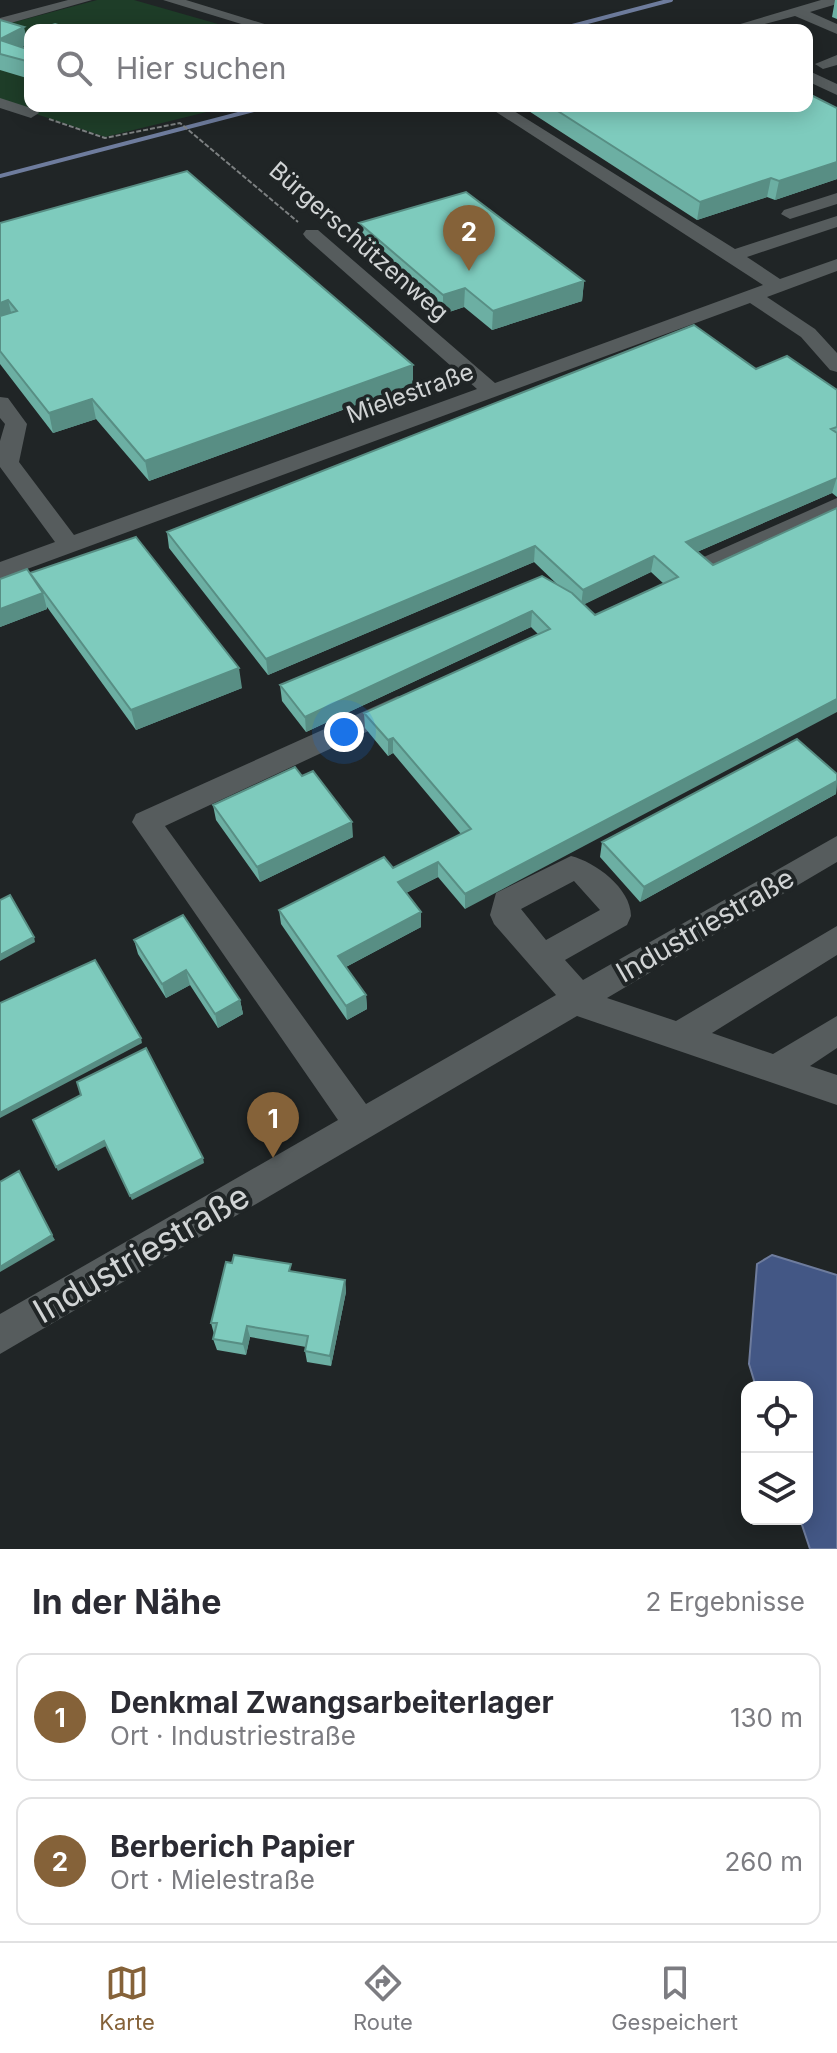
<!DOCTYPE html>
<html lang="de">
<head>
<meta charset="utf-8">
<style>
  body { margin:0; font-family:Inter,sans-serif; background:#f7f7f7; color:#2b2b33 }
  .controls { position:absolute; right:24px; bottom:24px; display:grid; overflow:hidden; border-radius:16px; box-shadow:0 4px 20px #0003 }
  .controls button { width:72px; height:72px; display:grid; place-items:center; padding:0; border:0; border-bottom:2px solid #e1e1e2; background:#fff; color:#2b2b33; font:40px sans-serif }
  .you { position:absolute; left:344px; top:732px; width:28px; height:28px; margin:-20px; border:6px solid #fff; border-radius:50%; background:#1a73e8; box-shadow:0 0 0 12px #1a73e833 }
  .badge { display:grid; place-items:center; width:52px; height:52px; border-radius:50%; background:#856239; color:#fff; font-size:26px; font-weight:700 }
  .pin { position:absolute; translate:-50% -66px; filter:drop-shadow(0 2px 4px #0008) }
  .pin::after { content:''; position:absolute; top:42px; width:28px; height:24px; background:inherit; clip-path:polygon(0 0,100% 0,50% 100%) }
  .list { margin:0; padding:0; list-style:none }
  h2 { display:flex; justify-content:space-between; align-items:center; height:104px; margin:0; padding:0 32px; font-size:34px }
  h2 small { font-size:26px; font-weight:400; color:#7c7c81 }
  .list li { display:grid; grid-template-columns:52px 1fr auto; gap:24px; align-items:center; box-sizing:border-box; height:128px; margin:0 16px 16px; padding:0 16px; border:2px solid #e1e1e2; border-radius:16px }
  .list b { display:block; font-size:30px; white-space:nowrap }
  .list p { margin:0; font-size:26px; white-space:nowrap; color:#7c7c81 }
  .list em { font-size:26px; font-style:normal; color:#7c7c81 }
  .icon { flex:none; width:44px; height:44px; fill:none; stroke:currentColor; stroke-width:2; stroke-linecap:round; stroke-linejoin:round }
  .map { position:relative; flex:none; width:837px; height:1549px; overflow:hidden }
  .search { position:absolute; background:#fff; box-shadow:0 4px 20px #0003; left:24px; right:24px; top:24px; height:88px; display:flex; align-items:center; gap:20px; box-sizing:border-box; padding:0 28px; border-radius:16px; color:#7c7c81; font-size:30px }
  .sheet { height:392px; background:#fff }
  nav { display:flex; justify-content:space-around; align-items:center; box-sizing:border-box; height:112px; border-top:2px solid #e1e1e2; background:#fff; font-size:22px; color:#7c7c81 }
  nav a { display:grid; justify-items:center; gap:4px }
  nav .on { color:#856239 }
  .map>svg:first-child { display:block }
</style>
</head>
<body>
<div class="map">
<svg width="837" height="1549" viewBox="0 0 837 1549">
  <rect width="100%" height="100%" fill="#202526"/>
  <path fill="#1e3d28" d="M97,0h37l105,30h-209v76h201l-126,31 -105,-35v-76z"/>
  <path fill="#435785" stroke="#6e7c9d" stroke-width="2" d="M772,1255l65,20v274h-27l-10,-30h7v-132h-51l-7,-23 8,-100z"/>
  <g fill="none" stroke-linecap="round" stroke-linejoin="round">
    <path stroke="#6e7c9d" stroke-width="4" d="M557,30l114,-30
      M0,176l269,-70"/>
    <path stroke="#7d8182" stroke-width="2" stroke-dasharray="5 2" stroke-linecap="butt" d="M49,119l56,19 75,-15 118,99"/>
    <path fill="#565c5d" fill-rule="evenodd" d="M68,0h24l-92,26v-8z
      M163,0h23l98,30h-23z
      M821,0h16v4l-27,8 27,12v10l-42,-18 -38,10 4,4h-18l-6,-5z
      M710,26l14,1 2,3h-23z
      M837,55v10l-14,4 -8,-5z
      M807,70l30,14v11l-30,-14z
      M0,98l37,12 2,3 -8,5 -31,-10z
      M487,106h19l229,143 102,-33v11l-90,30 33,22 57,-20v12l-70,26 48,32 22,24v19l-7,-2 -29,-33 -51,-34 -750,276v-17l55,-20 -55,-75v-26l5,-17 -5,-6v-21l8,1 19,26 -8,38 55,73 403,-146 -171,-151 -3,-4 3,-4h12l177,153 268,-98z
      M837,193v11l-47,15 -9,-5 3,-4z
      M837,498v16l-131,62h-18l-3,-6 3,-6z
      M398,696l9,3 4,7 -4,7 -242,113 201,278 190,-109 -62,-71 -4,-9 6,-22 75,-37c24,6 60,32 60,60l-4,9 -62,35 18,20 254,-144v26l-230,136 69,23 161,-95v29l-125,78 61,21 64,-38v32l-27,18 27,9v30l-260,-89 -577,338v-40l338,-194 -206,-298 4,-8zM574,881l26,29 -54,30 -25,-31z"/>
  </g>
  <path fill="#6cafa3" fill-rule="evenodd" d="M835,0h2v19l-5,-2z
    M0,20l28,24 -6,3 8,3v29l-30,-9z
    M521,106h286l30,2v71l-62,21 -8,-3 -70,23z
    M0,223l413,161 -264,97 -53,-62 -43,14 -53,-69z
    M359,223l225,58 -2,20 -90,29 -28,-23 -21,7 -84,-72z
    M756,369l81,21v107l-5,-4 -135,59 -232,357 -27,-32 -32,16 15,19v15l-75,40 20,28 1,14 -20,11 -66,-96 -2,-14 114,-42 68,-34 -68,-81 -5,3 -23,-28 -1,-15 174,-79 -7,-7 -225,105 -24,-31 -2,-16 280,-98 -26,-25 -266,113 -99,-127 -2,-16zM651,572l13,12 -69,31 -11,-11z
    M30,573l212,115 -106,42 -89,-123v2l-47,18v-48l32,-3z
    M837,774l-1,20 -196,108 -40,-45 2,-15z
    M213,805l140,32 -93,45 -44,-62z
    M134,940l106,60 3,14 -25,14 -28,-43 -24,13 -28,-44z
    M292,1272l53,8 1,12 -15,74 -24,-4 -2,-11 1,-4 -56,-10 -4,18 -29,-5 -4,-11 1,-5 -3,-11z"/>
  <path fill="#588e84" d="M24,27l4,17 -22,11 -6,-8v-8z
    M837,162v17l-62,21 4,-19z
    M771,178l-4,19 -70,23 3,-18z
    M584,281l-2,20 -90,29 1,-19z
    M465,288l-1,19 -21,7v-19z
    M8,300l5,20 -13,4v-21z
    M413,365v19l-264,97 -4,-20z
    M92,399l4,20 -43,14 -4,-20z
    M837,477l-5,16 -149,65 3,-16z
    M535,546l-1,16 -266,113 -2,-16z
    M654,556l-3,16 -70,34 2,-16z
    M43,593l4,16 -47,18v-18z
    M532,611l-1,16 -225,105 -1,-15z
    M239,668l3,20 -106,42 -5,-20z
    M837,699v13l-372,197v-15z
    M393,738v15l-5,3v-16z
    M837,781l-1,13 -196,108 4,-15z
    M352,822l1,15 -93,45 -3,-15z
    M438,862v15l-40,20v-15z
    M421,912v15l-81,43 -2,-14z
    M34,937l1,5 -35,19v-6z
    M186,970l4,15 -24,13 -4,-14z
    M366,995l1,14 -20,11 -1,-14z
    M240,1000l3,14 -25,14 -3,-14z
    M141,1038l1,5 -142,75v-5z
    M104,1141l2,5 -48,25 -2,-4z
    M203,1158l1,5 -72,37 -2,-4z
    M52,1235l3,5 -55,32v-5z
    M345,1280l1,12 -15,74 -1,-10z
    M247,1326l3,11 -4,18 -3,-11z"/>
  <path fill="#7ecbbd" stroke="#588e84" stroke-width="2" d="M0,20l24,7 -24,12z
    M55,24l11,4 -4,2h-14l-5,-2z
    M0,40l30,10v12l-30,-8z
    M807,93l30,15v54l-58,19 -8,-3 -71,24 -150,-96h257z
    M187,171l226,194 -268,96 -53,-62 -43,14 -49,-62v-35l17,-5 -9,-11 -8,3v-80z
    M466,192l118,89 -91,30 -28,-23 -22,7 -84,-72z
    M694,325l62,44 31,-13 50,34v37l-6,2 6,4v45l-151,64 27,23 124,-57v191l-372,195 -27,-32 -40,20 23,30 -83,44 28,39 -20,11 -67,-96 105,-53 9,11 78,-39 -78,-91 -5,2 -24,-27 186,-84 -18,-18 -227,106 -25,-32 262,-109 30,17 23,22 83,-38 -24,-21 -71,34 -48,-44 -269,113 -99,-127z
    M136,537l103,131 -108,42 -101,-137z
    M27,569l16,24 -43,16v-30z
    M797,739l40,35v7l-193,106 -42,-45z
    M295,767l7,9 11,-5 39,51 -95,45 -44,-62z
    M10,895l24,42 -34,18v-55z
    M183,915l57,85 -25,14 -29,-44 -24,14 -28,-44z
    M95,960l46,78 -141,75v-110z
    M146,1048l57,110 -73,38 -26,-55 -48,26 -23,-47 48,-25 -4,-13z
    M19,1171l33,64 -52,32v-85z
    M234,1255l57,9 -2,7 56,9 -15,76 -25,-5 3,-15 -61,-10 -4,18 -30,-5 4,-16h-6l15,-61 6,1z"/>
  <g text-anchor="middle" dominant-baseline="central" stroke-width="8" stroke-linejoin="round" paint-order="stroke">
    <g font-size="24" fill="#d1d4d5" stroke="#202526">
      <text transform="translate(359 241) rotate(41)">Bürgerschützenweg</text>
      <text transform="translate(410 393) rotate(-20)">Mielestraße</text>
    </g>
    <g font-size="28" fill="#d1d4d5" stroke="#202526">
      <text transform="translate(705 925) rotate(-30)">Industriestraße</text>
    </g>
    <g font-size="34" fill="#d1d4d5" stroke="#202526">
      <text transform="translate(141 1253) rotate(-30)">Industriestraße</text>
    </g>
  </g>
</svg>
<div class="controls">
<button><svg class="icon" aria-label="locate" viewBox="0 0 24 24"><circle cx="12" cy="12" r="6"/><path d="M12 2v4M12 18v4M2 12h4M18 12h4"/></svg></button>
<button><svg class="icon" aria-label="layers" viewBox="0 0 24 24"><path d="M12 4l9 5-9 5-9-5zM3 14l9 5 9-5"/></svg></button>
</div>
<div class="you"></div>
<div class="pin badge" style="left:273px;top:1158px">1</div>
<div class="pin badge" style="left:469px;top:271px">2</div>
<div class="search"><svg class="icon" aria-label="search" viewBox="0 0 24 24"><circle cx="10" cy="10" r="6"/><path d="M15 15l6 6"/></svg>Hier suchen</div>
</div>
<section class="sheet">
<h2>In der Nähe<small>2 Ergebnisse</small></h2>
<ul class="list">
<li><span class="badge">1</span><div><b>Denkmal Zwangsarbeiterlager</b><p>Ort · Industriestraße</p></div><em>130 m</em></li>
<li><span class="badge">2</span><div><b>Berberich Papier</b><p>Ort · Mielestraße</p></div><em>260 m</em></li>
</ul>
</section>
<nav>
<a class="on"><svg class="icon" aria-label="map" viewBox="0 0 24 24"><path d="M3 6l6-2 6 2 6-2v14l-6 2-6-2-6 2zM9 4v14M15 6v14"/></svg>Karte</a>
<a><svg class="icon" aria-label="directions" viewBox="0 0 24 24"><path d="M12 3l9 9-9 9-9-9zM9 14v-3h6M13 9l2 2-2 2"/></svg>Route</a>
<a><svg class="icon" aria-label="saved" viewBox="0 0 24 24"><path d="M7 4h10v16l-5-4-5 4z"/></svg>Gespeichert</a>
</nav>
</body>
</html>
